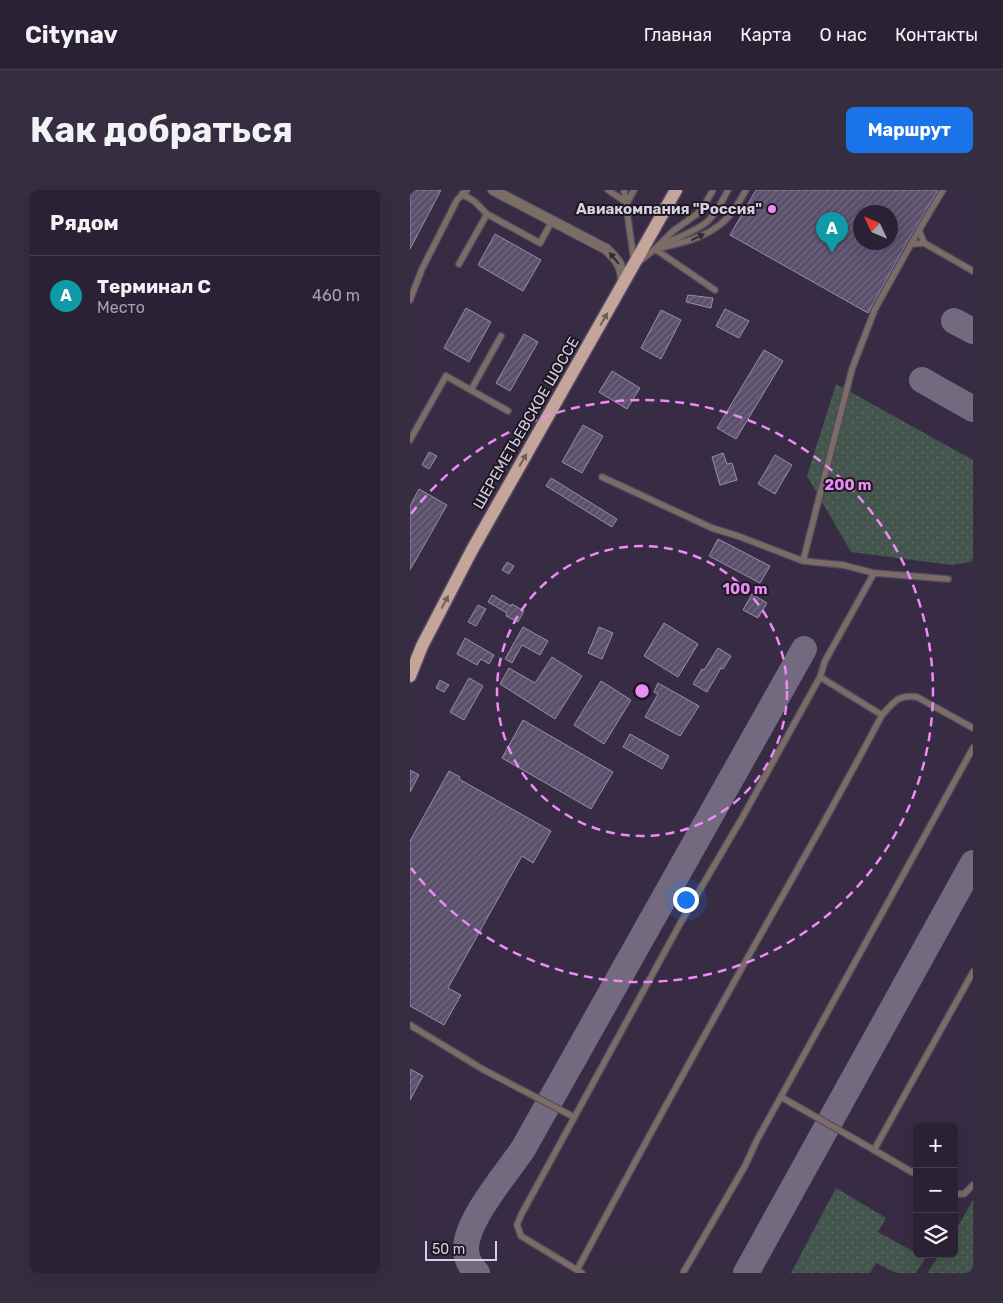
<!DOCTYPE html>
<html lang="ru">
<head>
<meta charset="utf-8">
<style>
  body { margin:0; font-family:Rubik,sans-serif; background:#362e40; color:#f1f3f6 }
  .controls { position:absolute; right:15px; bottom:15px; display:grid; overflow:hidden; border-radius:8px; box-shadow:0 5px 20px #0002 }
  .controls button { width:45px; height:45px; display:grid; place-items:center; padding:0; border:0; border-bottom:1px solid #463e4f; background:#2a2134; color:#f1f3f6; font:25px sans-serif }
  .compass { position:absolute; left:443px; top:15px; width:45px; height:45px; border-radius:50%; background:#2a2134; box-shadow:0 5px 20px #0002; rotate:314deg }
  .scale { position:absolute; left:15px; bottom:12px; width:72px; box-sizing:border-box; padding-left:5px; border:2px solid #d6cfdf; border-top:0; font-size:14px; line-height:18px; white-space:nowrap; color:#d6cfdf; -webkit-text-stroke:4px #1d1723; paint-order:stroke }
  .you { position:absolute; left:275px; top:709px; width:18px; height:18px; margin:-12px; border:4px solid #fff; border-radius:50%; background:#1a73e8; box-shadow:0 0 0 8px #1a73e833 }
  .badge { display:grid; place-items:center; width:32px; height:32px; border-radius:50%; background:#1a73e8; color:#fff; font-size:16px; font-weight:700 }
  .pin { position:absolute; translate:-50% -41px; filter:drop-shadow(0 1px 2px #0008) }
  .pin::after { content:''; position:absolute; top:26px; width:18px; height:15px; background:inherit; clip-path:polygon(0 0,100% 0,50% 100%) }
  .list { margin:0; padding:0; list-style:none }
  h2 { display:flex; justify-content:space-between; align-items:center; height:65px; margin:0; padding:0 20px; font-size:21px }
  h2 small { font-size:16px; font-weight:400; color:#a5a3ac }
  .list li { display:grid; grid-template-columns:32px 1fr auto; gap:15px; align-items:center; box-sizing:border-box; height:80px; padding:0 20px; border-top:1px solid #463e4f }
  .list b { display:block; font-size:19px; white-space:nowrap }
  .list p { margin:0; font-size:16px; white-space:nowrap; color:#a5a3ac }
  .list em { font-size:16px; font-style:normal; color:#a5a3ac }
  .icon { flex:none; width:28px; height:28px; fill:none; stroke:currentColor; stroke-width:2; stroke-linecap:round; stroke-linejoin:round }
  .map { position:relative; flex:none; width:563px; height:1083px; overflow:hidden; border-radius:8px }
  header { display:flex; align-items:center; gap:30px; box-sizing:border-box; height:70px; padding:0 25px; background:#2a2134; border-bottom:1px solid #463e4f }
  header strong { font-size:24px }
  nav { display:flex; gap:28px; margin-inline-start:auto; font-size:18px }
  .intro { display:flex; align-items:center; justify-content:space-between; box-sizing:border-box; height:120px; padding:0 30px }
  h1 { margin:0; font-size:35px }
  .button { padding:12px 22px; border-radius:8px; background:#1a73e8; color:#fff; font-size:18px; font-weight:700 }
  main { display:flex; gap:30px; padding:0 30px }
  aside { flex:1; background:#2a2134; border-radius:8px; box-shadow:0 5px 20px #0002 }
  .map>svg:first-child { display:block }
</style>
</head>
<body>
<header>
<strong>Citynav</strong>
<nav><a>Главная</a><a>Карта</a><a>О нас</a><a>Контакты</a></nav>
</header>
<div class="intro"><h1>Как добраться</h1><a class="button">Маршрут</a></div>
<main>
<aside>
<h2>Рядом<small></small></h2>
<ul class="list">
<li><span class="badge" style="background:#0f9aa8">A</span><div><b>Терминал C</b><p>Место</p></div><em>460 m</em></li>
</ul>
</aside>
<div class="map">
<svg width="563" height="1083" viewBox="0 0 563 1083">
  <defs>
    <pattern id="grass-dots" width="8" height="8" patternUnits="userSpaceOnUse" patternTransform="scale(1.25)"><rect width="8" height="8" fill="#43554c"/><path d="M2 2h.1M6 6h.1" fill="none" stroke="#5d6c65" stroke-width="1.8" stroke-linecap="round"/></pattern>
    <pattern id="building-hatch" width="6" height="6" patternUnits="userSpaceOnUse" patternTransform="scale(1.25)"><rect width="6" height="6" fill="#5b506c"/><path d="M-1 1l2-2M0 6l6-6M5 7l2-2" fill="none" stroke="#726881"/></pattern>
  </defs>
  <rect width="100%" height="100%" fill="#382c45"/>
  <path fill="url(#grass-dots)" d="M426,194l137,76v99l-2,3 -19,3 -101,-13 -44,-76z
    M426,998l50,30 -8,14 36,20 3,-3v5h11l-12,19h-20l-20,-10 -6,10h-79z
    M563,1010v73h-46l13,-19h14v-21z"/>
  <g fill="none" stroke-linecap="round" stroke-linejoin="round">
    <path stroke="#746a80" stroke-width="26" d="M544,131l19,10
      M512,190l51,29
      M67,1083c-6,-6 -11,-15 -11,-24 0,-29 40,-75 57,-100l281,-500
      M336,1083l227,-410"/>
  </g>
  <path fill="url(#building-hatch)" stroke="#988cac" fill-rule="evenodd" d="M0,0h31l-31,59z
    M346,0h182l-31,52 -39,71 -138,-78zM450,22h30v30h-30z
    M85,44l46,26 -18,31 -45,-26z
    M278,105l25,3 -2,10 -25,-6z
    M56,118l25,14 -22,40 -25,-14z
    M315,119l24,12 -10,17 -23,-12z
    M251,120l20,10 -20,39 -20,-11z
    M114,144l14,8 -28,49 -14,-8z
    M354,160l19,11 -47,78 -19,-11z
    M202,181l28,17 -13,21 -28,-17z
    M173,235l20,11 -21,37 -20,-11z
    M19,262l8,4 -8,13 -7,-4z
    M313,263l4,11 5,-1 5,17 -17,5 -8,-28z
    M365,265l17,10 -17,29 -17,-10z
    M141,288l66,41 -5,8 -66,-41z
    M9,299l28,16 -37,65v-64z
    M308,349l52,27 -10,17 -51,-27z
    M97,372l7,4 -5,8 -7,-4z
    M342,404l15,9 -9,15 -15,-8z
    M82,405l19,11 1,-2 12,7 -6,11 -12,-6 1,-3 -19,-11z
    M68,415l8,4 -10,17 -8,-4z
    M254,433l34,21 -20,33 -34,-21z
    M113,437l25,14 -8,14 -18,-10 -10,18 -7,-4z
    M189,437l14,6 -11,26 -14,-6z
    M55,448l29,17 -5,9 -8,-5 -4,6 -20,-11z
    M308,458l13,8 -8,13 -2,-1 -14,24 -14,-8 9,-15 2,1z
    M142,467l30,19 -27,43 -55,-35 9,-16 26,15z
    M59,488l14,8 -19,34 -14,-8z
    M30,490l9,5 -5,7 -8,-4z
    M191,491l30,19 -27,44 -30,-19z
    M248,493l41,23 -19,30 -35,-19 13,-23 -4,-2z
    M113,530l90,52 -22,37 -89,-51z
    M220,544l39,22 -7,13 -39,-22z
    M0,580l9,5 -9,17z
    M39,581l11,6 -1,2 92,52 -18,32 -11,-7 -74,132 13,7 -17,30 -34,-19v-165z
    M0,879l13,7 -13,24z"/>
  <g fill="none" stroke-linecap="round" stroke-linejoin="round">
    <g stroke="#544961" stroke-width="8">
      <path id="service" d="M198,0l19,13 7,-13
        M214,0l10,71
        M52,4l12,7 13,13
        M514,53l-5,-13 24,-40
        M501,54l8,-14
        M251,56c13,-7 40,-17 48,-26 8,-9 14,-20 19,-30
        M245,59c29,-6 61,-13 79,-39 4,-6 8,-13 12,-20
        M245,59l60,41
        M230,71l15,-12 18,-18 24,-17 8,-10 8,-14
        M49,74l28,-50 53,29 12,-22
        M0,110l12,-31 35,-69 10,-10
        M61,200l30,-54
        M0,250l36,-64 62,35
        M192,287l110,51 26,8 65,25 40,4 31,8
        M393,371l49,-192 23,-60 36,-65 13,-1 49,28
        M538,389l-74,-6 -49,88 -5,16 62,38c12,-13 16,-21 35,-18l56,31
        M0,835l74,45 90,47
        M371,907l93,53 99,-178
        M464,960l43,25
        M544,1004h10l9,-9
        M167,1080c56,-105 113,-209 171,-313 45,-80 91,-160 134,-242
        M172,1083l-61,-37 -4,-11 4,-10 160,-293 61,-104 78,-141
        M273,1083l62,-107 12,-26 216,-392"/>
    </g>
    <g stroke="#544961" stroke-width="12">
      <path id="minor" d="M83,0l113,59c13,12 17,18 17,36"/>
    </g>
    <g stroke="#544961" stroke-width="15">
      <path id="primary" d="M0,486l12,-30 50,-96 204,-360"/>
    </g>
    <use href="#service" stroke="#7b6c66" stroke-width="5.5"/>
    <use href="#minor" stroke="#7b6c66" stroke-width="10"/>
    <use href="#primary" stroke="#c4a599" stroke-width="12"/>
  </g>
  <defs><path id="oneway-solid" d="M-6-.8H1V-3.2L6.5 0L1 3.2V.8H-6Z" transform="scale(1.25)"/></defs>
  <g fill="#342c34">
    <use href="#oneway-solid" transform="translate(288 47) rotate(-26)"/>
    <use href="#oneway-solid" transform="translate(204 68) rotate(-130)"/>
  </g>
  <g fill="#705e5e">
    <use href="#oneway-solid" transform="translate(194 129) rotate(-60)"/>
    <use href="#oneway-solid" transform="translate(113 270) rotate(-60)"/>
    <use href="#oneway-solid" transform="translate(35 412) rotate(-62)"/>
  </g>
  <g fill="none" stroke="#ef8bf6" stroke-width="2.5" stroke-dasharray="9 6">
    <circle cx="232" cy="501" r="145"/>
    <path d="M1 324A291 291 0 1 1 1 678"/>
  </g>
  <circle fill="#ef8bf6" stroke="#1d1723" stroke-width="2" cx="362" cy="19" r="5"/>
  <g text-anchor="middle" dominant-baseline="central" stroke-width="4" stroke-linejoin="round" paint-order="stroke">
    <g font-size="15" font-weight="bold" fill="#d6cfdf" stroke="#1d1723" text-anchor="end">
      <text x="352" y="19">Авиакомпания "Россия"</text>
    </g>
    <g font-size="15" fill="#d6cfdf" stroke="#1d1723">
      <text transform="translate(116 233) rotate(-60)">ШЕРЕМЕТЬЕВСКОЕ ШОССЕ</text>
    </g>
  </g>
  <circle cx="232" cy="501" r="8" fill="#ef8bf6" stroke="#1d1723" stroke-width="2.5"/>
  <g font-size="15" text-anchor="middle" font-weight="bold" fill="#ef8bf6" stroke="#1d1723" stroke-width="4" stroke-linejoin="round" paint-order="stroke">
    <text x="438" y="300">200 m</text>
    <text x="335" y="404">100 m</text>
  </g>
</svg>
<div class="controls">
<button>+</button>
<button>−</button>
<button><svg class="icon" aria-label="layers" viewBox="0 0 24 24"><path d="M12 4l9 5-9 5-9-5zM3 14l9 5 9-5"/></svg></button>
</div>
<svg class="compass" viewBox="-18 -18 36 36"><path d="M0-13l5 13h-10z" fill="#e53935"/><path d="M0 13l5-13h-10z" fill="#a5a3ac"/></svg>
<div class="scale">50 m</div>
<div class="you"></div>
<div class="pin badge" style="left:422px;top:63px;background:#0f9aa8">A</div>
</div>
</main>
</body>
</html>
